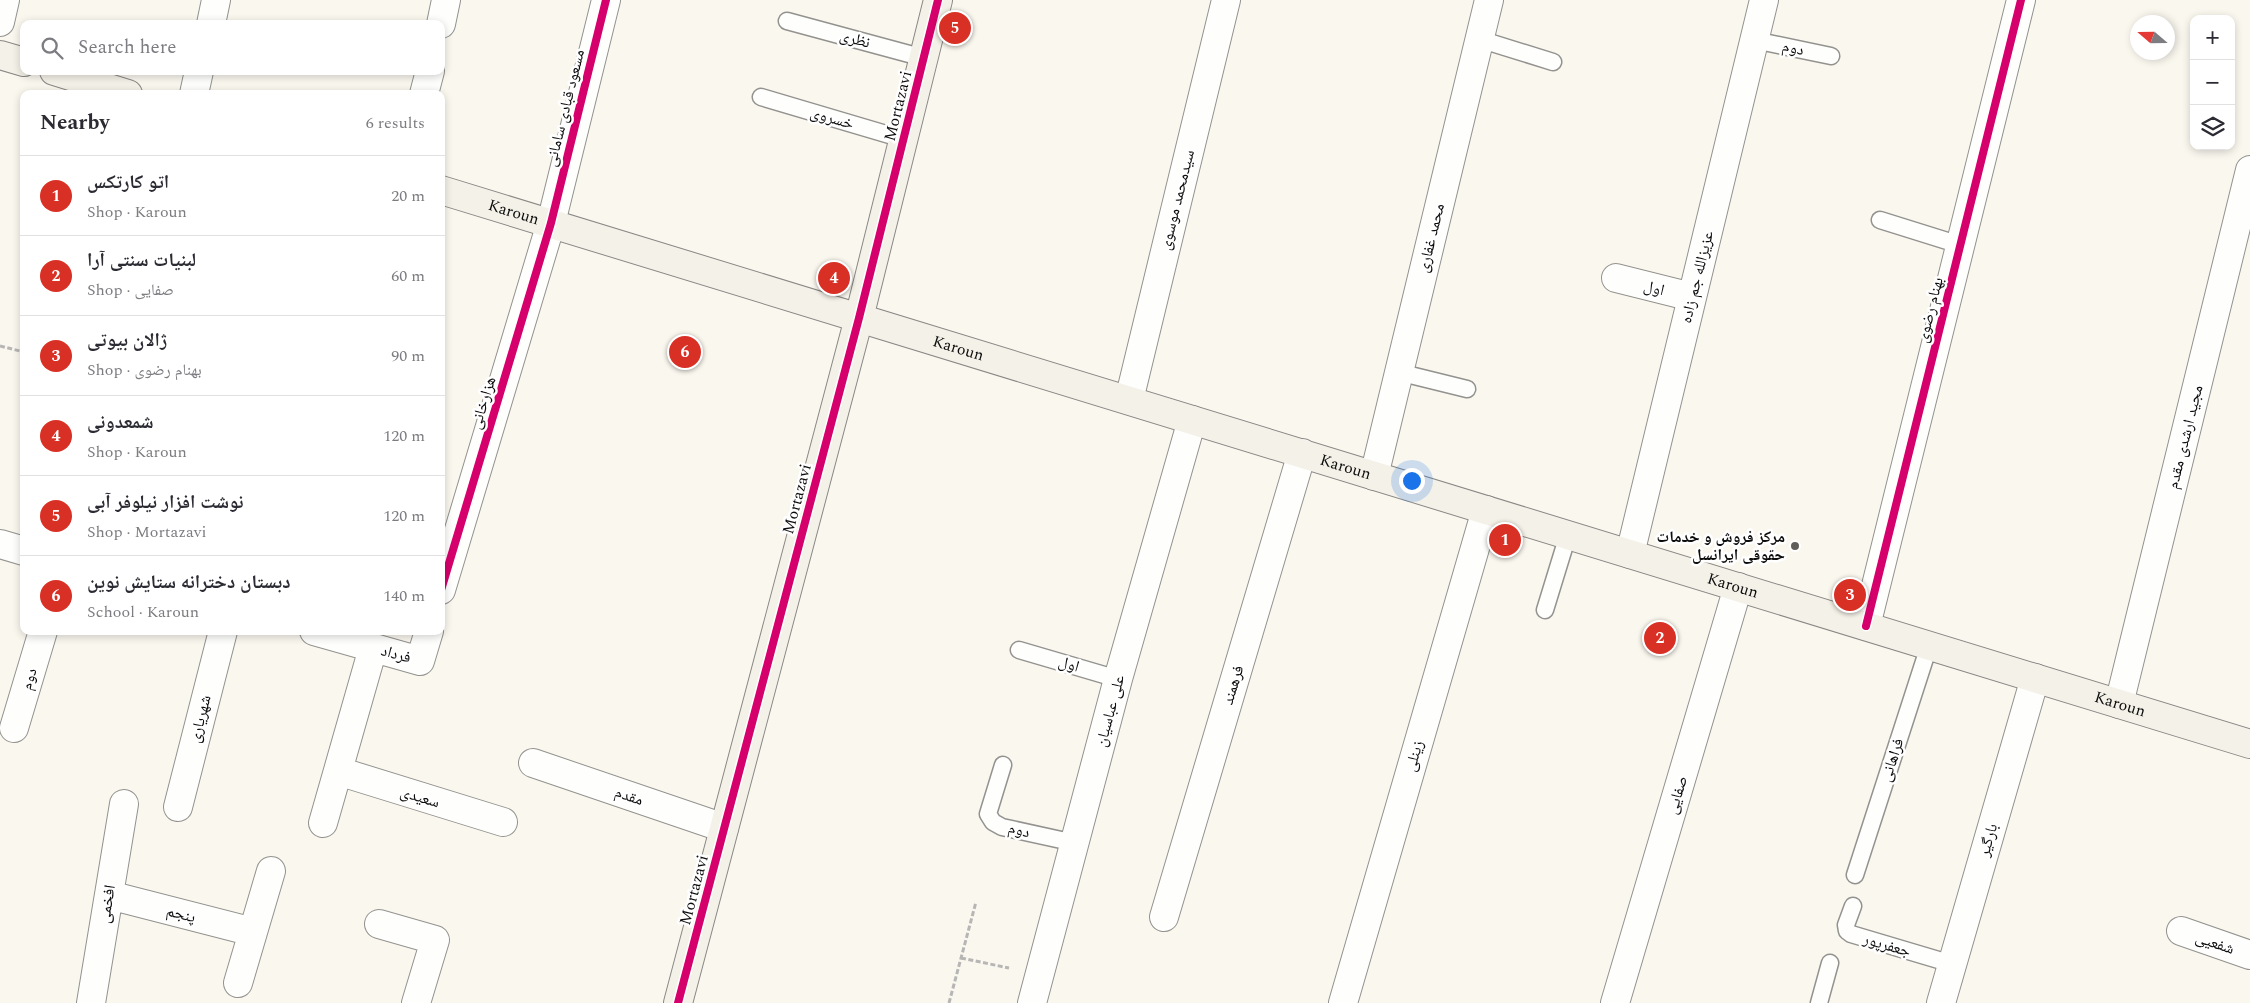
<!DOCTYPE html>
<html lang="en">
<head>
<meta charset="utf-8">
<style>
  body { margin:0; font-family:Spectral,"Noto Naskh Arabic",serif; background:#f2f2f3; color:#2b2b33 }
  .controls { position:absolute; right:15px; top:15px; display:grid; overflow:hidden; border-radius:10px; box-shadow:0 2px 8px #0003 }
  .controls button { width:45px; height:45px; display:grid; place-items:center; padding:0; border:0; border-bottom:1px solid #e1e1e2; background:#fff; color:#2b2b33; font:25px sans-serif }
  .compass { position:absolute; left:2130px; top:15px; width:45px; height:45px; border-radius:50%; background:#fff; box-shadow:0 2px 8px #0003; rotate:290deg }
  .you { position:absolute; left:1411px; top:480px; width:18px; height:18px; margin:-12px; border:4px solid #fff; border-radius:50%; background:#1a73e8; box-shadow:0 0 0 8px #1a73e833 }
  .badge { display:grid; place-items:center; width:32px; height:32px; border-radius:50%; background:#d93025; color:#fff; font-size:16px; font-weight:700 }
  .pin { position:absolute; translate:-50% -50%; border:2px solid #fff; box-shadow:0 1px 5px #0006 }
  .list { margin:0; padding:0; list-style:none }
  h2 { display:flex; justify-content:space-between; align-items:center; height:65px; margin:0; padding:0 20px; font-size:21px }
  h2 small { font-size:16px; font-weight:400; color:#7c7c81 }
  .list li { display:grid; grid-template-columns:32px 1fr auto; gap:15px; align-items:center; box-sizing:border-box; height:80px; padding:0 20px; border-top:1px solid #e1e1e2 }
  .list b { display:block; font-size:19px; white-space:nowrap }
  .list p { margin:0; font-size:16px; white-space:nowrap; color:#7c7c81 }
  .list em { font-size:16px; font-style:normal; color:#7c7c81 }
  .icon { flex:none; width:28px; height:28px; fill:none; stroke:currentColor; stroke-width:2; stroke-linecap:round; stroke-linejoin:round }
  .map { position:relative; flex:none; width:2250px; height:1003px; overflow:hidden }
  .search { position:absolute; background:#fff; box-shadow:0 2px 8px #0003; left:20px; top:20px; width:425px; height:55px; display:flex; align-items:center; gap:12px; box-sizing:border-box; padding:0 18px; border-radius:10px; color:#7c7c81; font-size:19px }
  .panel { position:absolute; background:#fff; box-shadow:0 2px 8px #0003; left:20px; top:90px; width:425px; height:545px; border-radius:10px }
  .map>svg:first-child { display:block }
</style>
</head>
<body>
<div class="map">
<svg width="2250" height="1003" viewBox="0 0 2250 1003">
  <rect width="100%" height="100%" fill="#faf7ef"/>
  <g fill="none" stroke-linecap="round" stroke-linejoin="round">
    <g stroke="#93928e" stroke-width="19">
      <path id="lane" d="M787,21l137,37
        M1479,39l74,23
        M1754,40l77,16
        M761,97l142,42
        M1880,220l80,25
        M1398,372l69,17
        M1545,610l23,-75
        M1019,650l99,29
        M1003,765l-15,49 5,8 9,5 73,16
        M1855,875l74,-229
        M1853,906l-7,19 1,6 4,3 101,30
        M1819,1003l11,-40"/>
    </g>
    <g stroke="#93928e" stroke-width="30">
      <path id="street" d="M0,22l5,-22
        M211,24l5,-24
        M441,24l5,-24
        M194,94l5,-23
        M424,94l6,-23
        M1616,278l76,19
        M1129,400l97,-400
        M1374,476l115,-476
        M0,544l24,7
        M1630,554l134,-554
        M441,590l110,-367 55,-223
        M1866,626l155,-626
        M314,631l106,30 9,-30
        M2119,704l131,-534
        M14,728l29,-97
        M533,763l191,65
        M338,771l165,51
        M178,807l45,-176
        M323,823l50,-175
        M109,895l144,37
        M1164,917l138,-464
        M379,924l56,16 -19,63
        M2181,931l69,24
        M238,983l33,-112
        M91,1003l33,-199
        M1032,1003l86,-324 74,-259
        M1343,1003l143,-493
        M1615,1003l123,-416
        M1941,1003l94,-325"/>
    </g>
    <g stroke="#8a8885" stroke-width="30">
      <g id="secondary">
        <path d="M0,55l24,7"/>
        <path d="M54,71l74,23"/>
        <path id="s1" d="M441,190l1809,554"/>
        <path d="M678,1003l181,-685 79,-318"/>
      </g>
    </g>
    <path stroke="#b7b6b5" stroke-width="3" stroke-dasharray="5 2.5" stroke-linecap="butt" d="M0,346l24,6
      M961,958l48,10
      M949,1003l27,-101"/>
    <use href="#lane" stroke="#fefefd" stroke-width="16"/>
    <use href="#street" stroke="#fefefd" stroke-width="28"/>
    <use href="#secondary" stroke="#f4f1e8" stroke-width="28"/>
    <g stroke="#fff" stroke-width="11">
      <path id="cycleway" d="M441,590l110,-367 55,-223
        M1866,626l155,-626
        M678,1003l181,-685 79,-318"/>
    </g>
    <use href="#cycleway" stroke="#d6006c" stroke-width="8"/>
  </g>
  <circle fill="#5f5e5b" stroke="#fff" stroke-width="2" cx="1795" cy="546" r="5"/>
  <g text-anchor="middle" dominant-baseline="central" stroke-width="5" stroke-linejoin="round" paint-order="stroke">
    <g font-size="16" fill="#0c0c0c" stroke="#fff">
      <text transform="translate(855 39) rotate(15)">نظری</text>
      <text transform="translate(1793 48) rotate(12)">دوم</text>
      <text transform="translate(898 106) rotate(-76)">Mortazavi</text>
      <text transform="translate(565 108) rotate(-76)">مسعود قبادی سامانی</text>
      <text transform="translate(832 118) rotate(16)">خسروی</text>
      <text transform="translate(1177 200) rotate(-76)">سیدمحمد موسوی</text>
      <text stroke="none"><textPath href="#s1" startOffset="76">Karoun</textPath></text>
      <text transform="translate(1431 238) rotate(-76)">محمد غفاری</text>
      <text transform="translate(1697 277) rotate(-76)">عزیزالله جم زاده</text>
      <text transform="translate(1654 288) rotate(14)">اول</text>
      <text transform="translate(1930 310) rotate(-76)">بهنام رضوی</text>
      <text stroke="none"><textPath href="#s1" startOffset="541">Karoun</textPath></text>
      <text transform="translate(483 403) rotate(-73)">هزارخانی</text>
      <text transform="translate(2185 437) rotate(-76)">مجید ارشدی مقدم</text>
      <text stroke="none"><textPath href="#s1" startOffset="946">Karoun</textPath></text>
      <text transform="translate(797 499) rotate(-75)">Mortazavi</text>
      <text stroke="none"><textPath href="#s1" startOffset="1351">Karoun</textPath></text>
      <text transform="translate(396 654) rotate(16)">فرداد</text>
      <text transform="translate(1069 664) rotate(17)">اول</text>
      <text transform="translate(29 679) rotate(-74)">دوم</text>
      <text transform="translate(1233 685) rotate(-73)">فرهمند</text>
      <text stroke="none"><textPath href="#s1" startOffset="1756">Karoun</textPath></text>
      <text transform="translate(1110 711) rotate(-75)">علی عباسیان</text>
      <text transform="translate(200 719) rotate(-76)">شهریاری</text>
      <text transform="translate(1414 756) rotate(-74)">زینلی</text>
      <text transform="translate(1892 760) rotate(-72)">فراهانی</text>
      <text transform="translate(1677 795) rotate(-73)">صفایی</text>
      <text transform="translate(629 796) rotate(19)">مقدم</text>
      <text transform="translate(420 797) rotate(17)">سعیدی</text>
      <text transform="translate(1019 830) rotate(14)">دوم</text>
      <text transform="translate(1988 840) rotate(-74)">بارگیر</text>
      <text transform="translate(694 890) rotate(-75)">Mortazavi</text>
      <text transform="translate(107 904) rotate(-81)">افخمی</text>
      <text transform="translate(181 914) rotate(14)">پنجم</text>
      <text transform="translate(2215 943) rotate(19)">شفعیی</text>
      <text transform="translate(1887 945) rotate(16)">جعفرپور</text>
    </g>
    <g font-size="16" font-weight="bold" fill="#0c0c0c" stroke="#fff" text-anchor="end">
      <text x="1785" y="537">مرکز فروش و خدمات<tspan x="1785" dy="18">حقوقی ایرانسل</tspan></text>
    </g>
  </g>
</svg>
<div class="controls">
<button>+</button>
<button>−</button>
<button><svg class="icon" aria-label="layers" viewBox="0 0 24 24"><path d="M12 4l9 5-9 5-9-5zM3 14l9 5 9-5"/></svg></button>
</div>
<svg class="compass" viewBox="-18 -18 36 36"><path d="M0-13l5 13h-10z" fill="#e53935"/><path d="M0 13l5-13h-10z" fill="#7c7c81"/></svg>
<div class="you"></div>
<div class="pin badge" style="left:1505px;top:540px">1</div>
<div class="pin badge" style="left:1660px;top:638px">2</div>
<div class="pin badge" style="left:1850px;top:595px">3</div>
<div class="pin badge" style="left:834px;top:278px">4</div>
<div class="pin badge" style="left:955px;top:28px">5</div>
<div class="pin badge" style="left:685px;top:352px">6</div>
<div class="search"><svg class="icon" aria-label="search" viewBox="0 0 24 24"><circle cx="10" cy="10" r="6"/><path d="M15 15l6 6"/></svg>Search here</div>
<section class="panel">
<h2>Nearby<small>6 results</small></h2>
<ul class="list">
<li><span class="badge">1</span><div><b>اتو کارتکس</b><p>Shop · Karoun</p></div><em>20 m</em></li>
<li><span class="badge">2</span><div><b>لبنیات سنتی آرا</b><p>Shop · صفایی</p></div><em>60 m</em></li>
<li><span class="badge">3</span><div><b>ژالان بیوتی</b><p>Shop · بهنام رضوی</p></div><em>90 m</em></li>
<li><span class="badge">4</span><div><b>شمعدونی</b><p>Shop · Karoun</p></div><em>120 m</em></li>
<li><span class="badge">5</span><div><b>نوشت افزار نیلوفر آبی</b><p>Shop · Mortazavi</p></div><em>120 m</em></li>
<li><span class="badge">6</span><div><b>دبستان دخترانه ستایش نوین</b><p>School · Karoun</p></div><em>140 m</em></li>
</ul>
</section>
</div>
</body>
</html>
